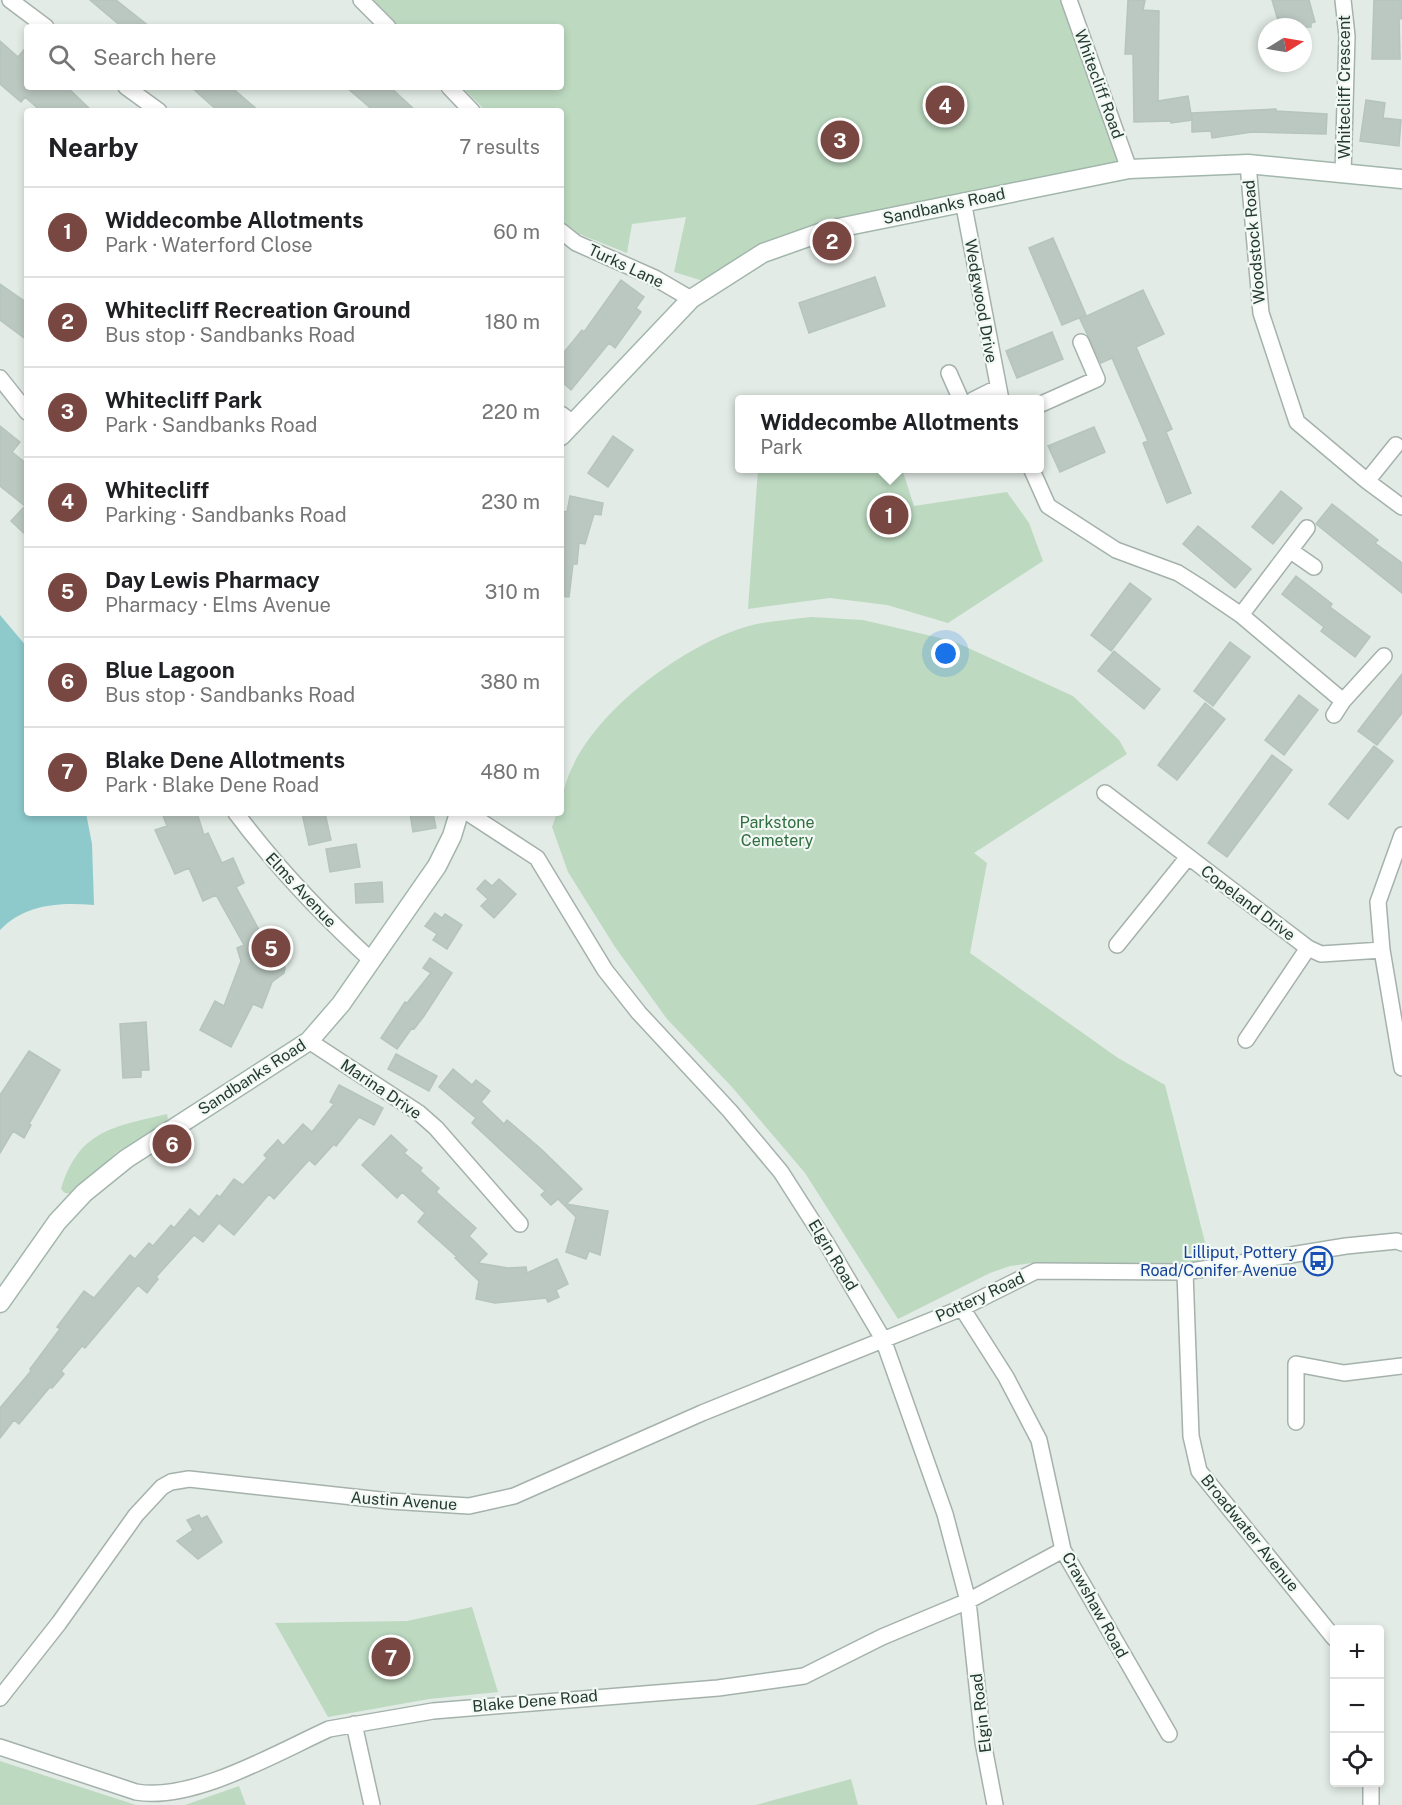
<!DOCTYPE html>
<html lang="en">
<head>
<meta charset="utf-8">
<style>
  body { margin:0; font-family:"Public Sans",sans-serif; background:#f2f2f2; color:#202124 }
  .controls { position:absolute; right:18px; bottom:18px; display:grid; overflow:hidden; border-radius:6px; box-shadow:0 3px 9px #0003 }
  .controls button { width:54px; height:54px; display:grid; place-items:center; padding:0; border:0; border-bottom:2px solid #e0e0e0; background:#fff; color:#202124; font:30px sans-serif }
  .compass { position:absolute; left:1258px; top:18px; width:54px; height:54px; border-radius:50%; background:#fff; box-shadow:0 3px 9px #0003; rotate:79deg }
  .you { position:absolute; left:946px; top:654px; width:21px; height:21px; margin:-15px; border:4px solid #fff; border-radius:50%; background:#1a73e8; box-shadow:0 0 0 9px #1a73e833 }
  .badge { display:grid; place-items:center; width:39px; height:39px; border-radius:50%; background:#794741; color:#fff; font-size:20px; font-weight:700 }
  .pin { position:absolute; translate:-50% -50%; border:3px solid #fff; box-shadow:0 2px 6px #0006 }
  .popup { position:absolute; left:735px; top:395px; width:309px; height:78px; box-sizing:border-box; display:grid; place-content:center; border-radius:6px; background:#fff; filter:drop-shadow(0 2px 4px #0005); font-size:20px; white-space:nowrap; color:#757577 }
  .popup b { font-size:22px; color:#202124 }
  .popup::after { content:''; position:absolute; left:50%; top:100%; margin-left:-12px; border:12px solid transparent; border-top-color:#fff }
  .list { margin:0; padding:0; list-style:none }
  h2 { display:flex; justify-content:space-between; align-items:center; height:78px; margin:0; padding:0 24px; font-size:26px }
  h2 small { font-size:20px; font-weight:400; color:#757577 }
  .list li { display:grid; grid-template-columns:39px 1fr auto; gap:18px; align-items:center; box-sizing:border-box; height:90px; padding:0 24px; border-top:2px solid #e0e0e0 }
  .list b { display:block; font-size:22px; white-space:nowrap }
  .list p { margin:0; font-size:20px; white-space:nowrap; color:#757577 }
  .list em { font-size:20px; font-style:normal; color:#757577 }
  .icon { flex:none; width:33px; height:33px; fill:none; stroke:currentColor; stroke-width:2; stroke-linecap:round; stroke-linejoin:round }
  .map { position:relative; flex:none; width:1402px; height:1805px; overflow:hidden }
  .search { position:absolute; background:#fff; box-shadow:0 3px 9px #0003; left:24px; top:24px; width:540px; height:66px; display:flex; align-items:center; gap:15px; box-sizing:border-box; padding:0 21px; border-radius:6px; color:#757577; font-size:22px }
  .panel { position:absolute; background:#fff; box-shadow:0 3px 9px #0003; left:24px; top:108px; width:540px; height:708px; border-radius:6px }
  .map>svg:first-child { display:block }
</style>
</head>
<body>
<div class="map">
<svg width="1402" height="1805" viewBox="0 0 1402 1805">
  <rect width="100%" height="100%" fill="#e2ebe6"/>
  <path fill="#bddac1" d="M373,0h696l60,169 -301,61 -115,54 -39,-12 12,-55 -54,7 -5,29 -48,-19 -18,-14v-109h-75l-24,-24h99v-60h-162z
    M758,469h144l12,37 93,-14 22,31 14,38 -95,62 -61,-18 -57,-7 -82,11z
    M812,617l51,3 90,21 120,55 46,44 8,14 -153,99 13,10 -17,90 148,105 47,27 45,177 -26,4 -32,-3h-120l-22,3 -20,7 -92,46 -93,-146 -74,-87 -64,-67 -52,-72 -47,-75 -16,-45 5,-14h4c0,-79 108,-159 175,-183 24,-9 51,-10 76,-13z
    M167,1114l1,5 -5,7 -46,26 -44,42 -8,-1 -4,-4c18,-59 52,-62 106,-75z
    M472,1607l26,85 -69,7 -101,18 -53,-94 132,-2z
    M0,1761l136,44h-136z
    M851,1779l7,26h-102z
    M239,1786l7,19h-61z"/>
  <path fill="#8ecacc" d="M0,615l27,32v166h59l6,31 2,61c-34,-3 -69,-1 -94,25z"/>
  <path fill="#bbc8c1" stroke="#b5c4bc" stroke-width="1.5" d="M90,0h26l34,27h-28z
    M1128,0h17l-2,10 16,1 -1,90 30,-5 4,24 -21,3v-2l-37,1 -1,-68h-8z
    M1272,0h37l6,22 -4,1v4h-31z
    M1374,0h28v19l-3,-1 1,41h-28z
    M0,41l18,16 9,-11v41h40l25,24h-51l-16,-14 -4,5 -21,-18z
    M191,87h40l28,24h-41z
    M346,87h44l26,24h-42z
    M1366,100l19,3 -2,15 18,2 -2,26 -39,-5z
    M1276,109v2l51,3 -1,20 -74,-2 -40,6 -1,-7 -19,1v-19z
    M1053,238l33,77 -24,10 -33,-77z
    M875,277l10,29 -76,27 -10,-30z
    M621,280l23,17 -8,11 5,4 -26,36 -6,-5 -38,47 -10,-9v-25l21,-26 2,2z
    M0,284l27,19v37l-27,-20z
    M1143,290l21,44 -28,13 36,82 -6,3 25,61 -24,10 -24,-60 5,-2 -36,-83 -11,5 -21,-44z
    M1052,332l11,27 -46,19 -11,-27z
    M0,426l20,16 -8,10 15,12v72l-16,-15 14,-15 -25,-20z
    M1094,427l11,25 -45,20 -12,-26z
    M613,436l20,14 -25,37 -20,-14z
    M1281,491l21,17 -29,36 -21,-17z
    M570,496l33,7 -2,12 -7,-1 -9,30 -6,-1 -2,21h-4l-4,33 -8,-1v-85l6,1z
    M1332,504l46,36 -3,3 27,20v30l-86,-69z
    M1198,526l53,43 -16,19 -52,-44z
    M1296,576l36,28 -2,3 40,30 -15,20 -34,-26 3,-4 -42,-33z
    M1130,583l21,16 -40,52 -20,-16z
    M1230,642l20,15 -37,49 -19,-15z
    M1114,651l46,38 -16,20 -46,-38z
    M1402,674v39l-25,32 -19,-14z
    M1299,695l19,15 -34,45 -19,-15z
    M1205,703l20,16 -48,61 -19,-15z
    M1374,746l19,15 -45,58 -19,-15z
    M1272,755l20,15 -65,87 -19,-14z
    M162,813h35l7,22 4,-2 14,30 11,-5 11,25 -8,4 29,54 9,-4 8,17 -3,1 6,13 -1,5 -12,9 -10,26 -9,-4 -22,43 -31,-17 15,-29 9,5 17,-45 -4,-13 7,-3 -28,-50 -13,6 -14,-33 -14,6 -20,-44 12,-4z
    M302,813h23l6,27 -22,5z
    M410,813h23l3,15 -23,4z
    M356,844l4,23 -30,5 -4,-23z
    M499,879l17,15 -22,24 -13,-12 7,-7 -11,-10 8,-9 7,6z
    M382,882l1,20 -27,1 -1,-19z
    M435,913l7,5 3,-4 17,11 -15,24 -14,-9 4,-6 -12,-8z
    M430,958l22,15 -28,43 -10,13 -2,-1 -15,21 -16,-11 24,-36 2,1 24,-30 -8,-5z
    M146,1022l3,48h-8v7l-18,1 -3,-54z
    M29,1051l31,19 -31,54 2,1 -7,13 -11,-7 -13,22v-58z
    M396,1054l41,22 -8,15 -41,-22z
    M453,1069l19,16 4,-5 14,11 -9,11 23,22 3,-4 34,29 41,40 -16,15 42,7 -8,44 -11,-4 -3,8 -20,-7 10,-35 -18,-18 -7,6 -10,-10 4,-4 -73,-68 4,-5 -37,-31z
    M339,1085l44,23 -9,17 -15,-8 -23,29 -2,-2 -19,21 -6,-5 -35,39 -5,-5 -35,41 -15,-12 -16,19 -9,-7 -38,42 2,2 -11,14 -9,-8 -53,63 -3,-2 -21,25 3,3 -12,14 -2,-1 -31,37 -5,-4 -14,18v-30l31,-37 -1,-2 30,-40 -3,-2 27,-36 10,7 36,-43 5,4 14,-16 4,3 18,-21 3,3 16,-19 9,8 18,-22 3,2 14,-18 9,6 24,-27 -3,-3 14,-15 5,6 20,-22 9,8 22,-28 -4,-2z
    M391,1135l16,15 -3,3 18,15 -2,3 19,17 -3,4 40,36 -7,8 18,18 -9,9 30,5 18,-1 1,6 30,-14 11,25 -12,6 3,7 -11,5 -2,-4 -51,5 -19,-4 3,-18 -24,-23 2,-1 -39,-35 7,-9 -23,-21 -5,6 -35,-33z
    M199,1515l2,4 6,-3 15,26 -24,17 -21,-18 16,-11 -6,-10z"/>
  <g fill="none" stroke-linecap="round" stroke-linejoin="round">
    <g stroke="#a5b2ac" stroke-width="18">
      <path id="street" d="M10,0l36,27
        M361,0l27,27
        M1069,0l60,169
        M126,87l33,24
        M449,87l23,24
        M1248,164l13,149 36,109 70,59 35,26
        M1343,174l4,-138 -4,-36
        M963,201l38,199
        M561,231l15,12 79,35 36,21
        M949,373l12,27
        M0,378l27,34
        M973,400l24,-12
        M1039,405l58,-26 -16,-37
        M561,414l12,9
        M1031,468l17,38 68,44 62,23 19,12 44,30 102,86 -9,14
        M1367,481l29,-36
        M1291,551l23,16
        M1241,615l66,-87
        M1343,701l41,-45
        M1105,793l203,155 13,6 61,-4
        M236,813c41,55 86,102 136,148
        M468,813l69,45 68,112 34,43 91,98 51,61 46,72 56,95 62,175 23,87 15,141 12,63
        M1402,835l-24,67 4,48 20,118
        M1117,945l71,-88
        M1246,1040l62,-92
        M309,1041l110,72 17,15 84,96
        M1185,1272l6,164 8,35 135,167
        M962,1308l44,69 33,63 24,110 106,184
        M1296,1422v-58l48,9 58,-7
        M0,1698l59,-75 77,-108 26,-28 9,-5 18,-3 201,22 79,5 45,-10 188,-83 260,-105 74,-37 149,1 161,-26 51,-5 5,2
        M354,1724l18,81
        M0,1747l136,45c57,10 140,-39 193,-63l104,-18 285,-23 86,-12 78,-39 86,-36 95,-51
        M1371,1782v23"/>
    </g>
    <g stroke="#a2b6ac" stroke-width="21">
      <path id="secondary" d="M561,436l130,-137 72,-46 65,-23 301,-61 119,-5 154,15
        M0,1303l57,-81 27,-29 42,-34 183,-118 32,-37 96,-138 15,-30 7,-23"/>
    </g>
    <use href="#street" stroke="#fff" stroke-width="15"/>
    <use href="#secondary" stroke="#fff" stroke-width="18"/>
  </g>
  <defs>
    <g id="bus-ring" transform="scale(1.5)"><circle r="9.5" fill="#f2f8f4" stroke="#1a4fb4" stroke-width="1.5"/><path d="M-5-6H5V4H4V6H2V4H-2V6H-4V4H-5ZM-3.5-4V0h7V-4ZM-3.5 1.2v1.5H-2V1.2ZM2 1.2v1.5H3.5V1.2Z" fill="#1a4fb4"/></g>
  </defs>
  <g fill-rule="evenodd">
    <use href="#bus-ring" x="1318" y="1261"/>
  </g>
  <g text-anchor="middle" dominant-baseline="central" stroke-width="4.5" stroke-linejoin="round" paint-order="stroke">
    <g font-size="16" fill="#243a31" stroke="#f2f8f4">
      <text transform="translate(1099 84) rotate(70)">Whitecliff Road</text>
      <text transform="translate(1344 87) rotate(-90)">Whitecliff Crescent</text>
      <text transform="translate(944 206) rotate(-12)">Sandbanks Road</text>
      <text transform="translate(1254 242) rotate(-95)">Woodstock Road</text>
      <text transform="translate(626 266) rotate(25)">Turks Lane</text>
      <text transform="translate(981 301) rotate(80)">Wedgwood Drive</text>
      <text transform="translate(301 890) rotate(47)">Elms Avenue</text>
      <text transform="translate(1248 903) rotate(37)">Copeland Drive</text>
      <text transform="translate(252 1077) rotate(-33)">Sandbanks Road</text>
      <text transform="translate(381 1089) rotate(34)">Marina Drive</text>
      <text transform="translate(833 1255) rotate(59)">Elgin Road</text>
      <text transform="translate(980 1297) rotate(-25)">Pottery Road</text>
      <text transform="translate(404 1501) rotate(4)">Austin Avenue</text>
      <text transform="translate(1250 1533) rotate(51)">Broadwater Avenue</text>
      <text transform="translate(1095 1605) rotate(61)">Crawshaw Road</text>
      <text transform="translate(535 1701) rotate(-5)">Blake Dene Road</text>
      <text transform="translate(981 1713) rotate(-97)">Elgin Road</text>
    </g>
    <g font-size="16" fill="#316e41" stroke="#f2f8f4">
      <text x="777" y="822">Parkstone<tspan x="777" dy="18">Cemetery</tspan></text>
    </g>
    <g font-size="16" fill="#164399" stroke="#f2f8f4" text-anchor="end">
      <text x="1297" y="1252">Lilliput, Pottery<tspan x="1297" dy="18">Road/Conifer Avenue</tspan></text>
    </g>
  </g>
</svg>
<div class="controls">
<button>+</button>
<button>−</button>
<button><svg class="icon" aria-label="locate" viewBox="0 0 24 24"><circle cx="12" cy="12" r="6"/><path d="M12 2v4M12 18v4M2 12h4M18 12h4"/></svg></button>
</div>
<svg class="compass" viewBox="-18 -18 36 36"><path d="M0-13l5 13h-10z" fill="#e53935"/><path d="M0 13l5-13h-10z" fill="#757577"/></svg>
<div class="you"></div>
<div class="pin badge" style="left:889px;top:515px">1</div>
<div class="popup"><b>Widdecombe Allotments</b>Park</div>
<div class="pin badge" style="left:832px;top:241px">2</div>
<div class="pin badge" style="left:840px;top:140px">3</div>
<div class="pin badge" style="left:945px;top:105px">4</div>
<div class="pin badge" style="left:271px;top:948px">5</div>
<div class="pin badge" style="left:172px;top:1144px">6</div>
<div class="pin badge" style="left:391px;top:1657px">7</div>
<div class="search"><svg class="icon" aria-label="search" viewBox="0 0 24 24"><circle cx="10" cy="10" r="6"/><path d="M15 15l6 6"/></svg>Search here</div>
<section class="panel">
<h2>Nearby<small>7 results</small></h2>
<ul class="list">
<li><span class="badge">1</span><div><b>Widdecombe Allotments</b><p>Park · Waterford Close</p></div><em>60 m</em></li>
<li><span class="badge">2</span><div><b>Whitecliff Recreation Ground</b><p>Bus stop · Sandbanks Road</p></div><em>180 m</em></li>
<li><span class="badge">3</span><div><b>Whitecliff Park</b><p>Park · Sandbanks Road</p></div><em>220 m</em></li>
<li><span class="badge">4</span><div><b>Whitecliff</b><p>Parking · Sandbanks Road</p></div><em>230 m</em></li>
<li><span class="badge">5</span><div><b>Day Lewis Pharmacy</b><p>Pharmacy · Elms Avenue</p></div><em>310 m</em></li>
<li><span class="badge">6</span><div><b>Blue Lagoon</b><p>Bus stop · Sandbanks Road</p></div><em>380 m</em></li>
<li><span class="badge">7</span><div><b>Blake Dene Allotments</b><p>Park · Blake Dene Road</p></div><em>480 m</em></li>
</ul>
</section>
</div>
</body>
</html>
